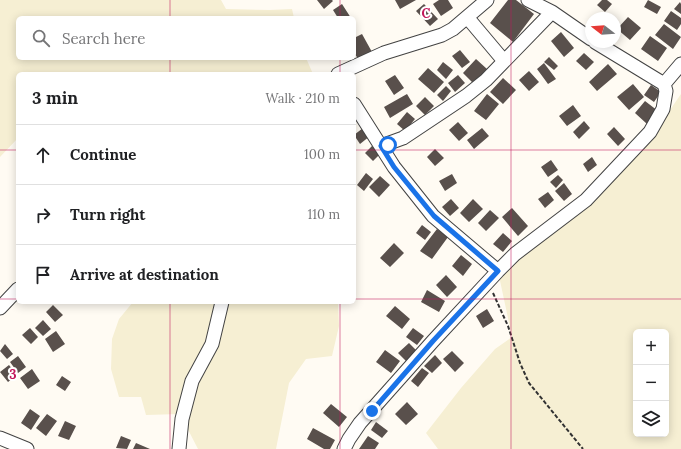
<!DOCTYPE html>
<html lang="en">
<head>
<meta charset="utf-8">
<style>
  body { margin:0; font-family:Lora,serif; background:#f2f2f2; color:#202124 }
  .controls { position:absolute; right:12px; bottom:12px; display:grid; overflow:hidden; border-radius:6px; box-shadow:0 2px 10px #0003 }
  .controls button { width:36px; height:36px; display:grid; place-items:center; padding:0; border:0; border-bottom:1px solid #e0e0e0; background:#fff; color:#202124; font:20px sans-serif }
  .compass { position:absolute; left:585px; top:12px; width:36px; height:36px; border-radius:50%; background:#fff; box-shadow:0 2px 10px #0003; rotate:287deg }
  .stop { position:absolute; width:12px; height:12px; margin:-9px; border:3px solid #1a73e8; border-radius:50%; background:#fff }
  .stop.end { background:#1a73e8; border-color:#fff; box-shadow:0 1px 4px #0008 }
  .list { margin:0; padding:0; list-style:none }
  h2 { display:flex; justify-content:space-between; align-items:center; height:52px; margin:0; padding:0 16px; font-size:17px }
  h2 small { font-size:13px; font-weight:400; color:#757577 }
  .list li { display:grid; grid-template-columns:26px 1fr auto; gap:12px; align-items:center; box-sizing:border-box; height:60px; padding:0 16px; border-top:1px solid #e0e0e0 }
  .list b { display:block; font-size:15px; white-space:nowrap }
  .list em { font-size:13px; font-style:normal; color:#757577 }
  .icon { flex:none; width:22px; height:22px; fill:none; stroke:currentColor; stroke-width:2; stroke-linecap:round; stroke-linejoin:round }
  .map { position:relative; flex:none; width:681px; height:449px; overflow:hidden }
  .search { position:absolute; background:#fff; box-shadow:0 2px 10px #0003; left:16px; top:16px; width:340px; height:44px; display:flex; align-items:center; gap:10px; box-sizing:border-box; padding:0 14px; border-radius:6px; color:#757577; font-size:15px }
  .panel { position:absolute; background:#fff; box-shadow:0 2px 10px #0003; left:16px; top:72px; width:340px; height:232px; border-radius:6px }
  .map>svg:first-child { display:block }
</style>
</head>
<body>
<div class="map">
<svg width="681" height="449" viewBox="0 0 681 449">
  <rect width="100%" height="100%" fill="#fffbf3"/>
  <path fill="#f6efd3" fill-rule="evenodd" d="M0,0h221l5,9 44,1 22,-1 2,9h-276v40h288l7,16h-295v64l-18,19z
    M681,94v355h-243l-12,-16 35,-45 34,-39 17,-12 -13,-61 153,-140zM636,332h30v102h-30z
    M133,302h205l1,24 -7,30 -26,3 -17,24 -13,66h-78l-18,-35 -34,1 -5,-18h-22l-8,-28 1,-30 7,-20z"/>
  <path fill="#59504c" d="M317,0h15l1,1 -9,8z
    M395,0h21l-16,9z
    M439,0h9l5,8 -12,8 -8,-12z
    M508,0h8l18,14 -21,28 -23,-19z
    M602,0h5l5,4 -7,8 -8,-7z
    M648,0l13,7 -4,7 -13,-7z
    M680,2l1,2v10l-7,-5z
    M342,4l9,14h-13l-5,-8z
    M424,4l14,15 -8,7 -14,-15z
    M671,11l10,7v6l-4,6 -13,-9z
    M628,17l13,11 -11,12 -13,-11z
    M664,24l17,13 -8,12 -18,-14z
    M561,32l13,16 -10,9 -13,-16z
    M362,34l10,18 -13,8 -5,-7v-15z
    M650,36l17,12 -9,13 -17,-12z
    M460,50l10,12 -8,6 -10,-12z
    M584,53l10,9 -8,8 -10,-9z
    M549,57l9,9 -4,4 -10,-8z
    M476,59l11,10 -13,15 -11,-11z
    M443,62l10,8 -7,9 -9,-9z
    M544,63l12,16 -8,5 -11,-15z
    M608,64l9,10 -20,17 -8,-9z
    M428,68l16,14 -10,11 -16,-14z
    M529,71l10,11 -10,9 -10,-11z
    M395,75l9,13 -10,7 -9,-14z
    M458,75l7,8 -10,9 -7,-9z
    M503,78l13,12 -13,14 -13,-12z
    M633,84l11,13 -15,13 -12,-13z
    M651,85l10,7 -7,10 -10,-7z
    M446,86l5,5 -8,10 -6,-6z
    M407,94l6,10 -23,14 -6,-11z
    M487,94l12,10 -13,16 -12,-9z
    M425,97l9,9 -9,9 -9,-9z
    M645,101l13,10 -11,13 -12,-11z
    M573,105l8,11 -14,10 -8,-10z
    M407,112l8,7 -10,12 -8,-7z
    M584,121l6,7 -11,11 -6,-7z
    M458,122l10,11 -9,8 -10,-11z
    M614,127l11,12 -7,7 -11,-12z
    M363,128l7,8 -10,8 -6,-9z
    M482,128l7,8 -15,13 -7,-9z
    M372,146l8,8 -7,7 -8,-8z
    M435,149l9,9 -9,8 -8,-9z
    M592,157l5,8 -9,7 -5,-8z
    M551,160l7,10 -10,7 -7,-10z
    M366,173l7,6 -9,12 -7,-6z
    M452,174l5,9 -12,8 -6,-10z
    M558,175l5,5 -7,8 -6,-6z
    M380,176l10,9 -11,12 -10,-10z
    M564,183l8,11 -8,7 -9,-10z
    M548,192l6,8 -9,8 -7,-9z
    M451,199l8,9 -9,8 -8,-9z
    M473,199l10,10 -14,13 -9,-9z
    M512,208l16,18 -10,10 -16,-19z
    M490,210l9,8 -13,13 -8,-8z
    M422,225l9,7 -6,8 -9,-7z
    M437,229l11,8 -16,22 -12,-8z
    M503,233l9,8 -9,11 -10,-8z
    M394,243l10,10 -14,14 -10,-9z
    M461,255l11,9 -9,12 -11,-10z
    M446,275l11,12 -10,10 -11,-12z
    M427,290l18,11 -6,11 -18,-10z
    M53,305l10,10 -8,7 -9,-10z
    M395,306l15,13 -8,10 -16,-13z
    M487,309l7,12 -11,7 -7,-12z
    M43,320l8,9 -8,7 -8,-8z
    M30,328l8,9 -7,7 -9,-9z
    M413,328l11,8 -7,9 -11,-8z
    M56,331l9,13 -12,8 -8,-13z
    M409,343l9,9 -11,10 -9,-9z
    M5,344l8,10 -6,5 -7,-8z
    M385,350l15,11 -9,12 -15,-11z
    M452,351l12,12 -9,9 -12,-13z
    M435,355l7,8 -10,10 -8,-7z
    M18,356l8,11 -8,6 -8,-11z
    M9,365l8,10 -9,7 -8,-10z
    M422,368l7,5 -11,14 -7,-6z
    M32,369l8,12 -12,8 -8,-11z
    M62,376l9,6 -6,9 -9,-6z
    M407,402l11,12 -12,11 -11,-11z
    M331,404l16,13 -8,10 -16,-14z
    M30,409l10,7 -9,14 -10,-7z
    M47,414l10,7 -11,15 -10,-8z
    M65,421l11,5 -7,14 -11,-4z
    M376,422l12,9 -6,7 -11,-8z
    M313,428l22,12 -5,9h-6l-17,-10z
    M121,436l10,4 -4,9 -11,-1z
    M368,436l11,7 -4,6h-16z
    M136,443l14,6h-17z"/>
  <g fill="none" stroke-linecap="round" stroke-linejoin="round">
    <g stroke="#434343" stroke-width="15">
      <path id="minor" d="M528,0l24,12 39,27
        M467,17l37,44
        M595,42l69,42 17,-20
        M338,74l46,-21 58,-18 11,-6 34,-29
        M354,104l40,63 39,49 65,55
        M381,146l22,-8 63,-42 20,-16 66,-68
        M0,308l18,-19
        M0,438l27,11
        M179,449l3,-30 10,-38 20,-37 10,-42
        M344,449l5,-10 11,-16 73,-82 65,-70 17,-17 71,-54 64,-68 13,-23 3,-18 -2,-7"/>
    </g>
    <path stroke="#323232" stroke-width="2" stroke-dasharray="4 2" stroke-linecap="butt" d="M493,293l15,33 12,37 9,20 54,66"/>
    <use href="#minor" stroke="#fff" stroke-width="13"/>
  </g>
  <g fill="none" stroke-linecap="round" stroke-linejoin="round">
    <path stroke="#1a73e8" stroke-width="5" d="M372,411l61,-70 65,-70 -64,-55 -40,-49 -13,-21 7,-1"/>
  </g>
  <path fill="none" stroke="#c2185b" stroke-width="1" stroke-opacity="0.55" d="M170,0v18M340,0v18M511,0v449M170,58v16M340,58v16M0,150h18M354,150h327M0,299h18M354,299h327M170,302v147M340,302v147"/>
  <g font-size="13" text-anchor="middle" font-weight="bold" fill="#c2185b" stroke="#fff" stroke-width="4" stroke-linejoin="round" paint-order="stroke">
    <text x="426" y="18">C</text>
    <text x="13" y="379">3</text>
  </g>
</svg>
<div class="controls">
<button>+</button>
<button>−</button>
<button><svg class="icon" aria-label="layers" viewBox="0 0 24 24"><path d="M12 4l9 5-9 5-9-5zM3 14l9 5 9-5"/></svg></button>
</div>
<svg class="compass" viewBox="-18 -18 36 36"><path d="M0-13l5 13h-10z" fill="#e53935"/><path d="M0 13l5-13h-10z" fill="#757577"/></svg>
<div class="stop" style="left:388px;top:145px"></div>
<div class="stop end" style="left:372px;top:411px"></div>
<div class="search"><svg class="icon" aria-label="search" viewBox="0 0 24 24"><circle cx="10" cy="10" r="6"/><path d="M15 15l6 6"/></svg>Search here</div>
<section class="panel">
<h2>3 min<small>Walk · 210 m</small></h2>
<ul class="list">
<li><svg class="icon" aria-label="ahead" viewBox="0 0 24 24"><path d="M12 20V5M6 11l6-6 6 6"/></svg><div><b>Continue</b></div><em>100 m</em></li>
<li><svg class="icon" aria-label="right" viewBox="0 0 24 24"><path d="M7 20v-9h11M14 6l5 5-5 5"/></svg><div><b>Turn right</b></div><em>110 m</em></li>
<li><svg class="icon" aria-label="arrive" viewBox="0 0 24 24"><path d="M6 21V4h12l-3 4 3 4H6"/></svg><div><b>Arrive at destination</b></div></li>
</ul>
</section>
</div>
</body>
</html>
